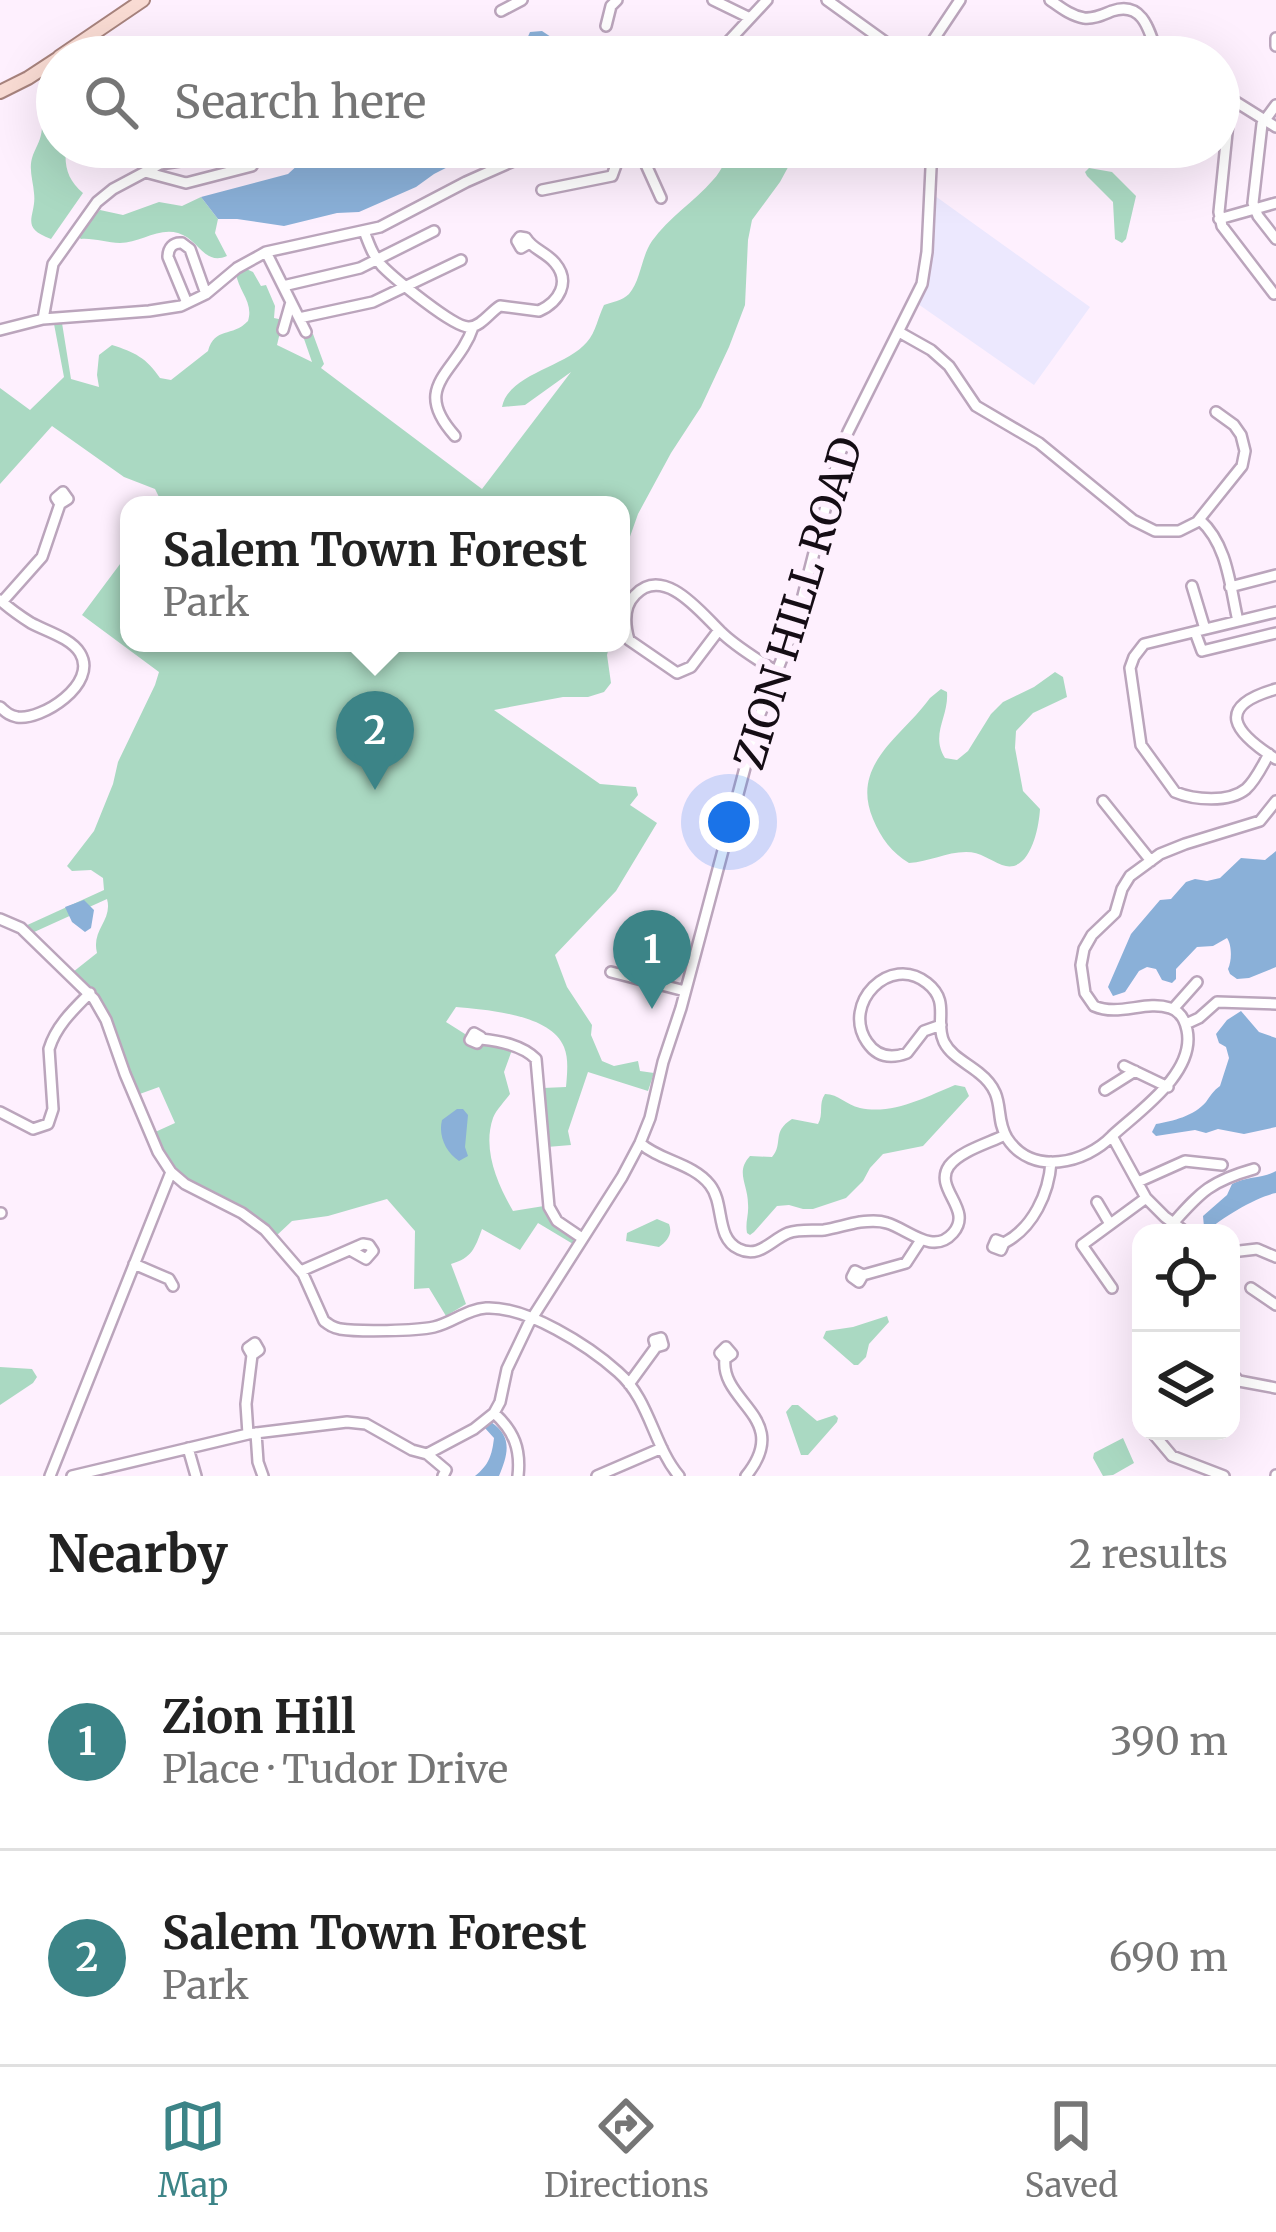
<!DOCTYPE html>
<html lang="en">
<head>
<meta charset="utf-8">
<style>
  body { margin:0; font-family:Merriweather,serif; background:#f6f6f6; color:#222 }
  .controls { position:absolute; right:36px; bottom:36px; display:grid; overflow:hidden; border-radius:24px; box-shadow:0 12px 48px #0002 }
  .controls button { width:108px; height:108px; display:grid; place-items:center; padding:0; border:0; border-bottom:3px solid #e0e0e0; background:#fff; color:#222; font:60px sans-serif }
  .you { position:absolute; left:729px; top:822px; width:42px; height:42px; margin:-30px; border:9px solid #fff; border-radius:50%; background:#1a73e8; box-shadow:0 0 0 18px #1a73e833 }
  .badge { display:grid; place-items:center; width:78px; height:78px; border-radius:50%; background:#3c8487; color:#fff; font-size:39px; font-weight:700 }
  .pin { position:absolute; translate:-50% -99px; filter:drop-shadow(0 3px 6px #0008) }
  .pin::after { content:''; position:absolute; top:63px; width:42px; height:36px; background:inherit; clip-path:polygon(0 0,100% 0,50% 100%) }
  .popup { position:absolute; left:120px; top:496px; width:510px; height:156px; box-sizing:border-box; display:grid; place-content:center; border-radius:24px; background:#fff; filter:drop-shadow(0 3px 9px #0005); font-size:39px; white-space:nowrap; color:#767676 }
  .popup b { font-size:45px; color:#222 }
  .popup::after { content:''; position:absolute; left:50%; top:100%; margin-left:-24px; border:24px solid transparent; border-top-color:#fff }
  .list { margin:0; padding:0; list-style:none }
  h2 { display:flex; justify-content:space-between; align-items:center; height:156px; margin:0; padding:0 48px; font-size:51px }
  h2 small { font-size:39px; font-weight:400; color:#767676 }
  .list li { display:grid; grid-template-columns:78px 1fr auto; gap:36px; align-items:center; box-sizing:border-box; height:216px; padding:0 48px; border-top:3px solid #e0e0e0 }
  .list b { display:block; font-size:45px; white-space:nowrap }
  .list p { margin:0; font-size:39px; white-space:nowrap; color:#767676 }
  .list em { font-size:39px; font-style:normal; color:#767676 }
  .icon { flex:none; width:66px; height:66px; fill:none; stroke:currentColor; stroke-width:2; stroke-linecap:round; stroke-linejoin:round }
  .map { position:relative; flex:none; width:1276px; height:1476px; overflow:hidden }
  .search { position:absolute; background:#fff; box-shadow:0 12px 48px #0002; left:36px; right:36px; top:36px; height:132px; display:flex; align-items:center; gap:30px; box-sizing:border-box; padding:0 42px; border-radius:66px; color:#767676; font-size:45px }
  .sheet { height:588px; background:#fff }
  nav { display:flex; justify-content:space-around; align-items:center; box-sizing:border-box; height:168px; border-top:3px solid #e0e0e0; background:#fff; font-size:33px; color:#767676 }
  nav a { display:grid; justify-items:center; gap:6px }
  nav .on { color:#3c8487 }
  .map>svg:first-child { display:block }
</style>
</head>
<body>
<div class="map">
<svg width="1276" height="1476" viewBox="0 0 1276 1476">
  <rect width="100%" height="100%" fill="#fef0fe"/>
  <path fill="#ece8fe" d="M931,193l159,114 -56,78 -116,-81 13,-43z"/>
  <path fill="#aad9c2" d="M48,127l9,6v14h9c-2,20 2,33 17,46l-32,46c-33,-12 -14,-23 -17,-46 -1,-13 -6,-25 -1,-38 4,-10 8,-15 9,-27z
    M732,147h67l-19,35 -28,38 -4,20 -3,65 -16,42 -28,60 -30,46 -33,61 -17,48v-57h-458l-8,-16 -31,-12 -72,-51 -52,58v-96l30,22 34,-33 -10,-53 8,-1 9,56 28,8 -2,-12 2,-20 13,-10c22,7 35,13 48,33l11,2 37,-29c7,-25 24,-13 40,-30 6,-19 -10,-30 -12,-48l8,-5 9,4 8,14 5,-1 9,21 -1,12 9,2 -6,25 35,17 -9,-26 10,-2 11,30 -3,4 161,121 89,-117 -46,33 -23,2c6,-33 64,-40 85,-65 9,-10 11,-25 17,-37 8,-3 18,-4 25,-11 12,-14 12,-37 23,-53 17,-24 42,-39 61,-61 9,-9 13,-22 19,-33z
    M1089,168l23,4 24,24 -10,43 -4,4 -7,-4 -2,-37 -26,-26 -2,-4z
    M201,197l17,22 -3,14 12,23c-23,10 -28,-17 -49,-23 -19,-6 -39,10 -58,10 -13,0 -26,-5 -39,-4l-4,-3 23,-26 23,5 36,-13 23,4z
    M129,552v91h481l-3,12 4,28 -7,9 -16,5h-25l-69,13 106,74 36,3 2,8 -8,10 27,18 -41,68 -61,64 12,32 25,38 -1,10 11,26 12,5 24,-5 2,10 14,2 -6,18 -60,-19 -20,59 3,14 -24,2 -4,-59 23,-1c1,-13 3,-28 -2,-40 -13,-33 -77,-37 -108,-40l-10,15 19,12v7l3,5 8,2 10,-5 26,7 -8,22 6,22c-5,7 -14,16 -17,24 -11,32 5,67 20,93l31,-5 7,15 23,19 -1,4 -35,-21 -18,27 -38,-21c-7,19 -10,29 -31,35l15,40 -20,12 -17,-28 -15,1 1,-58 -28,-32 -59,17 -36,5 -17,16 -91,-57 -21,-26 -10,-21 22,-10 -16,-36 -22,8 -31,-88 -15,-19 -18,-16 24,-19c-6,-23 16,-33 10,-54l-75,34 -9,-6 81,-37 -1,-12 -12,-8 -19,1 -5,-5 27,-35 19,-47 5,-22 37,-77 4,-13 -77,-57z
    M1055,672l8,5 4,20 -34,16 -17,18 -1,17 8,43 17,18c-1,19 -10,66 -38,56 -13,-5 -21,-13 -36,-13 -20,0 -37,10 -57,11 -17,-10 -28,-25 -36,-44 -23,-55 29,-82 57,-121l11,-9 6,3c2,25 -17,42 -2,66l12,2 11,-9 23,-37 12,-12 31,-15z
    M955,1085l10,2 4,9 -46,50 -40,8 -13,14 -7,13 -17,17 -33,11h-10l-14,-4 -12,1 -23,26 -4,3 -3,-2c-2,-11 2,-18 1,-29 0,-20 -13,-32 2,-48l22,1c12,-14 -1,-25 20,-38l26,5c6,-10 0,-20 7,-30 14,0 21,11 35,14 33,7 66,-11 95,-23z
    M657,1219l12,5c4,10 -2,17 -10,23l-33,-6 1,-8z
    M887,1316l2,6 -20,22 -3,13 -8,8h-4l-31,-27 3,-7 27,-4z
    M0,1367l32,2 5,8 -4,6 -33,22z
    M792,1405h6l19,16 18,-6 3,3 -1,4 -29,33h-7l-15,-43z
    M1123,1438l11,25 -21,12 -10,1 -10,-18 1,-5z"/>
  <path fill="#8ab0d8" d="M542,31l24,16 24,10h-199c4,-7 6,-12 14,-15 24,-11 85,2 113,3l8,-4 4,-9z
    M255,147h232l-53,27 -18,13 -57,25 -22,1 -53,13 -47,-7h-19l-17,-22 87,-23 12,-11 -4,-7 -11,7 -7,-7h-20z
    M1276,851v116l-27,11 -12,1 -7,-5 -2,-5c4,-8 4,-24 -1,-31l-14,8 -16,1 -21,22v10l-4,4 -10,-3 -6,-11 -9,-2 -8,4 -14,21 -12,4 -5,-9 23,-53 29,-34 11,-1 15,-17 9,-3 12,2 13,-3 21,-20 24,2z
    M84,900l10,10 -3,18 -6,4 -13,-10 -7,-15z
    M1241,1011l18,21 17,6v89l-32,7 -26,-5 -12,4 -11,-3 -39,6 -4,-4 4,-8c17,-3 38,-8 50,-22 4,-6 8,-12 14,-16l9,-28 -3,-11 -7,-4 -3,-9 11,-14z
    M457,1109h6l5,6 -3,32 3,9 -9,5c-13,-9 -21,-25 -17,-41z
    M1276,1171v22c-18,3 -55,25 -69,38l-3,-4 -1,-11 24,-21 5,-11c15,-8 30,-5 44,-13z
    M491,1422c22,15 17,32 8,54h-24c14,-11 17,-21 19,-38l-10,-11z"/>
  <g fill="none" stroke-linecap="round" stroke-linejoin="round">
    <g stroke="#bba5bc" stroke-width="14">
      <path id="minor" d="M713,0l37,18
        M827,0l79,57
        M1050,0c10,7 21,16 34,18 10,1 18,-3 28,-7 32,-11 38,22 46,46
        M501,11l21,-11
        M606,26l5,-20 6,-6
        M1276,38v8
        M714,57l53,-57
        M922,57l38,-57
        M1276,105l-14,19 -9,79 5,13 18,23
        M638,147l23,51
        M670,147l7,6
        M145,172l41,11 66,-17 3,-7 -3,-12
        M542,190l70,-14 4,-11 -20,-18
        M1219,219l57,-16
        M364,231c5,13 9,25 18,35 12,12 72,62 87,61 12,0 21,-15 31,-21l39,5c20,-9 32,-29 16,-48 -9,-11 -23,-14 -29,-25l-6,-1 -3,4 4,7 7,-4
        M266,252l40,80
        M283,286l77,-18 74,-37
        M1274,294l-52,-68 -3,-14 11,-109 6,-1 40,25
        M187,303l-19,-46c0,-9 5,-15 14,-14l8,6 16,45
        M299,318l74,-16 88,-42
        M43,319l10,-55 44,-62 16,-13 47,-25 40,-6 24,-11
        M0,330l43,-11 106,-8 32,-5 25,-12 31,-26 29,-16 114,-25 86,-45 79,-35
        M283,330l8,-28
        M899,332l32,18 18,16 27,40 63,37 94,77 22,11h24l18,-9 45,-56 3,-15 -4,-16 -7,-10 -18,-13
        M455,436c-46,-51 3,-63 18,-109
        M1200,520c28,25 30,67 38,101
        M1192,586l13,43
        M1230,587l46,-12
        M0,600c10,9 20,16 31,23 15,8 40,15 49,30 19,31 -39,68 -63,64 -9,-2 -11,-5 -17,-10
        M2,602l40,-45 18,-53 8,-5 -5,-7 -7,6 4,6
        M719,630l-28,37 -14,6 -48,-33c-4,-14 -6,-33 6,-45 29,-31 67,19 86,37 16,16 37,27 55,40
        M1195,632l7,19 74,-18
        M1276,689c-63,18 -41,44 0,70
        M1269,754c-7,12 -13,26 -23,35 -17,14 -52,11 -71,3l-34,-47 -11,-77 4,-11 10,-13 132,-32
        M1103,801l48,60
        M0,919l21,9 73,71 12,21 19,54 33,78 13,20 14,12 57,29 23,17 38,44 21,47c7,5 8,6 16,8 19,3 75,2 94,-2 18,-4 33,-18 52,-19 41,-2 103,38 132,64 32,28 35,73 61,104
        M611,972l74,19
        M1173,1009l24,-27
        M1186,1024l13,-6 18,-16 59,2
        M941,1025l-17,6 -17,22c-16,6 -30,4 -40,-11 -26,-38 23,-89 60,-59 24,19 7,38 17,59 7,14 23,21 35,31 29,23 14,42 28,65 25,39 79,25 105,-2
        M474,1033l7,4 -4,6 -7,-3z
        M481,1039c19,2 41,6 55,20l13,148 8,14 25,17
        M1124,1066l44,21
        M1105,1090l30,-19
        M0,1112l33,17 15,-5 5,-15 -4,-60c7,-23 24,-39 41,-56
        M640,1143c20,18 53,20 70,42 15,19 5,53 29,64 20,10 32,-9 49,-16 12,-4 24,-2 36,-3 12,-2 24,-6 36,-8 9,-1 18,-2 27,1 21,6 46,33 66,10 21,-24 -20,-44 -4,-67 11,-15 40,-23 56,-31
        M1138,1182l47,-21 37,4
        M1097,1202l13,22
        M0,1213h1
        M1164,1233c34,-37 40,-50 90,-64
        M1187,1233l-22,-16 -19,-19 -34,-62c27,-25 84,-63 75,-106 -2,-10 -7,-19 -17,-22 -25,-8 -51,9 -76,-2l-9,-13 -4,-28 3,-16 8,-14 23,-22 7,-24 8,-13 30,-22 25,-10 75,-23 16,-20
        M1004,1243l-3,7 -8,-3 3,-7 8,3c29,-15 45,-50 47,-81
        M1231,1252l26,-3 19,8
        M134,1264l35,15 4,7
        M301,1271l62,-27 6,1 4,6 -7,8 -16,-9
        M863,1275l-4,7 -7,-5 3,-6 8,4 43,-12 15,-23
        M1112,1288l-30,-43 64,-47
        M1251,1288l25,17
        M725,1359l-5,-6 6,-6 6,7 -7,5c-5,44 68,59 21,117
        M1231,1373l8,8 37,7
        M629,1384l27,-37 7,-2 -2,-7 -7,2 2,7
        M494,1413c20,18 27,36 24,63
        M1151,1431l21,25 52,20
        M256,1433l2,29 5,14
        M248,1434l-2,-30 6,-49 7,-5 -4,-7 -7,5 4,7
        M188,1448l8,28
        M427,1454l19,16 -3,6
        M50,1476l121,-304
        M72,1476l176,-42 99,-12 19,2 46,26 15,4 47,-25 20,-16 6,-11 7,-33 22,-46 93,-146 18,-34 10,-25 13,-56 18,-54 77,-289 38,-96 42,-164 10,-27 74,-148 5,-32 5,-105
        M597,1476l65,-28
        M1276,1476v-1"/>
    </g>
    <g stroke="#a7837d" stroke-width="16">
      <path id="major" d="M59,57l84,-57
        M0,92l28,-14 29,-19"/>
    </g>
    <use href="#minor" stroke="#fff" stroke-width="9"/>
    <use href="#major" stroke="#f9dbd3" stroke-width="12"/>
  </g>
  <g text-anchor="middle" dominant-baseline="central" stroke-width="12" stroke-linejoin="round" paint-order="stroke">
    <g font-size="42" fill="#150d15" stroke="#fef0fe">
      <text transform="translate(798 603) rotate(-73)">ZION HILL ROAD</text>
    </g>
  </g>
</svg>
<div class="controls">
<button><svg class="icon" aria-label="locate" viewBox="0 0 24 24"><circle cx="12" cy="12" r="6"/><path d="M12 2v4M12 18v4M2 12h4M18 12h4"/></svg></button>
<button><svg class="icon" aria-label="layers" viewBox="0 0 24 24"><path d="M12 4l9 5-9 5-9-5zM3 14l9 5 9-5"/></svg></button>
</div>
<div class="you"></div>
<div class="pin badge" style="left:652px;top:1009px">1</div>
<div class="pin badge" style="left:375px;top:790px">2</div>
<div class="popup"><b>Salem Town Forest</b>Park</div>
<div class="search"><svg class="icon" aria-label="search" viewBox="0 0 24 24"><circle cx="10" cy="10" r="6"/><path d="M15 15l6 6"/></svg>Search here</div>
</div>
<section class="sheet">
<h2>Nearby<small>2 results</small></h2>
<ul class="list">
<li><span class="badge">1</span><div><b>Zion Hill</b><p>Place · Tudor Drive</p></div><em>390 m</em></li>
<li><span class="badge">2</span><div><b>Salem Town Forest</b><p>Park</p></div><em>690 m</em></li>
</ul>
</section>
<nav>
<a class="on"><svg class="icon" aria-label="map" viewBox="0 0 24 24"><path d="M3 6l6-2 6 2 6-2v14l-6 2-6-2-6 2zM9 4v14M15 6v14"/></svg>Map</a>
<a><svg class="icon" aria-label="directions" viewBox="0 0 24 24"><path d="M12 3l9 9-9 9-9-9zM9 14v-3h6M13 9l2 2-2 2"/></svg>Directions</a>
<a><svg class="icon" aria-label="saved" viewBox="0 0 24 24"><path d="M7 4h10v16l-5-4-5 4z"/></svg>Saved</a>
</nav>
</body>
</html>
